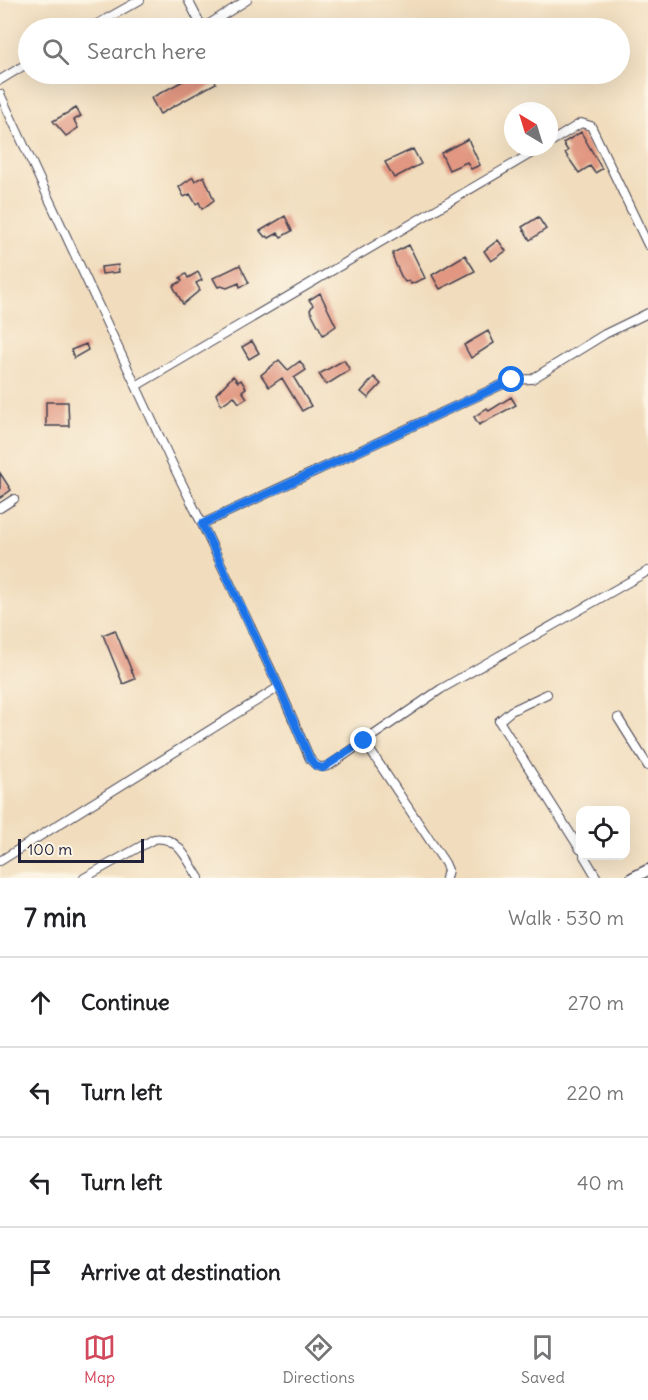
<!DOCTYPE html>
<html lang="en">
<head>
<meta charset="utf-8">
<style>
  body { margin:0; font-family:Delius,sans-serif; background:#f6f6f6; color:#202124 }
  .controls { position:absolute; right:18px; bottom:18px; display:grid; overflow:hidden; border-radius:12px; box-shadow:0 6px 24px #0002 }
  .controls button { width:54px; height:54px; display:grid; place-items:center; padding:0; border:0; border-bottom:2px solid #e0e0e0; background:#fff; color:#202124; font:30px sans-serif }
  .compass { position:absolute; left:504px; top:102px; width:54px; height:54px; border-radius:50%; background:#fff; box-shadow:0 6px 24px #0002; rotate:322deg }
  .scale { position:absolute; left:18px; bottom:15px; width:126px; box-sizing:border-box; padding-left:6px; border:3px solid #22223b; border-top:0; font-size:16px; line-height:21px; white-space:nowrap; color:#22223b; -webkit-text-stroke:4px #fcf5e5; paint-order:stroke }
  .stop { position:absolute; width:18px; height:18px; margin:-14px; border:4px solid #1a73e8; border-radius:50%; background:#fff }
  .stop.end { background:#1a73e8; border-color:#fff; box-shadow:0 2px 6px #0008 }
  .list { margin:0; padding:0; list-style:none }
  h2 { display:flex; justify-content:space-between; align-items:center; height:78px; margin:0; padding:0 24px; font-size:26px }
  h2 small { font-size:20px; font-weight:400; color:#757577 }
  .list li { display:grid; grid-template-columns:39px 1fr auto; gap:18px; align-items:center; box-sizing:border-box; height:90px; padding:0 24px; border-top:2px solid #e0e0e0 }
  .list b { display:block; font-size:22px; white-space:nowrap }
  .list em { font-size:20px; font-style:normal; color:#757577 }
  .icon { flex:none; width:33px; height:33px; fill:none; stroke:currentColor; stroke-width:2; stroke-linecap:round; stroke-linejoin:round }
  .map { position:relative; flex:none; width:648px; height:878px; overflow:hidden }
  .search { position:absolute; background:#fff; box-shadow:0 6px 24px #0002; left:18px; right:18px; top:18px; height:66px; display:flex; align-items:center; gap:15px; box-sizing:border-box; padding:0 21px; border-radius:33px; color:#757577; font-size:22px }
  .sheet { height:438px; background:#fff }
  nav { display:flex; justify-content:space-around; align-items:center; box-sizing:border-box; height:84px; border-top:2px solid #e0e0e0; background:#fff; font-size:16px; color:#757577 }
  nav a { display:grid; justify-items:center; gap:3px }
  nav .on { color:#d1495b }
  .map>svg:first-child { display:block }
</style>
</head>
<body>
<div class="map">
<svg width="648" height="878" viewBox="0 0 648 878">
  <rect width="100%" height="100%" fill="#fcf5e5"/>
  <filter id="ink" filterUnits="userSpaceOnUse"><feTurbulence type="fractalNoise" baseFrequency=".0167" numOctaves="2"/><feDisplacementMap in="SourceGraphic" scale="12" xChannelSelector="R" yChannelSelector="G"/><feConvolveMatrix kernelMatrix="1 2 1 2 8 2 1 2 1" color-interpolation-filters="sRGB"/></filter>
  <filter id="wash" filterUnits="userSpaceOnUse"><feTurbulence type="fractalNoise" baseFrequency=".008" numOctaves="4" result="noise"/><feDisplacementMap in="SourceGraphic" scale="24" xChannelSelector="R" yChannelSelector="G"/><feGaussianBlur stdDeviation="1.35" result="paint"/><feColorMatrix in="noise" values="0 0 0 0 0 0 0 0 0 0 0 0 0 0 0 0 0 1.4 0 .05"/><feComposite in="paint" operator="in"/></filter>
  <g filter="url(#wash)">
    <rect width="100%" height="100%" fill="#f1ddbd"/>
    <g id="blocks">
      <path fill="#e19781" d="M196,74h15l5,9 -56,31 -9,-16z
        M76,108l5,8 -7,4 4,8 -12,8 -13,-15z
        M581,132l21,37 -7,4 -5,-7 -11,7 -14,-20 3,-2 -5,-8z
        M468,139l12,26 -9,4 -4,-7 -18,8 -8,-17z
        M413,149l8,15 -27,14 -9,-16z
        M204,176l10,24 -12,9 -3,-7 -3,2 -6,-10 -6,3 -5,-10 14,-10 2,4z
        M285,216l7,15 -11,6 -3,-4 -9,5 -2,-2 -2,1 -5,-6z
        M538,217l8,12 -16,11 -8,-13z
        M498,240l8,11 -15,10 -7,-10z
        M409,245l16,33 -14,6 -2,-3 -4,1 -4,-6 -8,-18v-5z
        M465,255l10,16 -35,18 -8,-14z
        M118,265l1,7 -17,2 -1,-7z
        M240,265l9,18 -9,4 -1,-4 -12,5 -6,-2 -3,1 -5,-9z
        M198,272l4,8 -6,3 4,7 -17,14 -10,-18 9,-5 -2,-3 6,-4 2,4z
        M320,293l16,33 -13,9 -13,-25 3,-5 -4,-5z
        M488,331l6,12 -23,15 -7,-13z
        M252,341l7,12 -10,6 -7,-12z
        M86,344l2,6 -14,8 -3,-8z
        M279,360l9,10 12,-9 6,9 -12,8 17,28 -9,5 -20,-33 -13,9 -8,-12z
        M344,360l6,10 -24,15 -7,-11z
        M233,376l5,6 3,-2 5,8 -4,3 5,7 -8,5 -5,-7 -13,9 -5,-11z
        M374,377l7,7 -13,14 -7,-6z
        M511,397l5,8 -37,20 -5,-8 13,-9 2,3z
        M46,402h22l1,24h-23z
        M0,473l11,17 -11,8z
        M115,630l20,49 -12,5 -20,-49z"/>
    </g>
  </g>
  <g filter="url(#ink)">
    <use href="#blocks" fill-opacity="0" stroke="#413e4e" stroke-width="1.5"/>
    <g fill="none" stroke-linecap="round" stroke-linejoin="round">
      <g stroke="#413e4e" stroke-width="10">
        <path id="minor" d="M188,0l12,23 6,3 41,-26
          M90,28l50,-28
          M0,80l28,-17
          M0,94l170,365 32,65 310,-144 20,-1 73,-45 43,-21
          M549,143l32,-20 10,3 57,119
          M136,386l406,-239
          M0,508l14,-9
          M202,524l77,163
          M547,694l-36,17 -12,10 81,128
          M618,718l30,48
          M364,741l81,122 3,7 -2,8
          M584,856l13,22
          M0,861l279,-174 31,72c7,8 10,10 20,6l111,-76 207,-118
          M84,878l70,-39c24,-4 33,21 45,39"/>
      </g>
      <g stroke="#413e4e" stroke-width="13">
        <path id="tertiary" d="M632,878l16,-8"/>
      </g>
      <use href="#minor" stroke="#fff" stroke-width="8"/>
      <use href="#tertiary" stroke="#fff" stroke-width="10"/>
    </g>
  </g>
  <g fill="none" stroke-linecap="round" stroke-linejoin="round" filter="url(#ink)">
    <path stroke="#1a73e8" stroke-width="8" d="M364,741l-41,27 -7,-2 -6,-7 -31,-72 -77,-163 310,-144"/>
  </g>
</svg>
<div class="controls">
<button><svg class="icon" aria-label="locate" viewBox="0 0 24 24"><circle cx="12" cy="12" r="6"/><path d="M12 2v4M12 18v4M2 12h4M18 12h4"/></svg></button>
</div>
<svg class="compass" viewBox="-18 -18 36 36"><path d="M0-13l5 13h-10z" fill="#e53935"/><path d="M0 13l5-13h-10z" fill="#757577"/></svg>
<div class="scale">100 m</div>
<div class="stop" style="left:512px;top:380px"></div>
<div class="stop end" style="left:364px;top:741px"></div>
<div class="search"><svg class="icon" aria-label="search" viewBox="0 0 24 24"><circle cx="10" cy="10" r="6"/><path d="M15 15l6 6"/></svg>Search here</div>
</div>
<section class="sheet">
<h2>7 min<small>Walk · 530 m</small></h2>
<ul class="list">
<li><svg class="icon" aria-label="ahead" viewBox="0 0 24 24"><path d="M12 20V5M6 11l6-6 6 6"/></svg><div><b>Continue</b></div><em>270 m</em></li>
<li><svg class="icon" aria-label="left" viewBox="0 0 24 24"><path d="M17 20v-9H6M10 6l-5 5 5 5"/></svg><div><b>Turn left</b></div><em>220 m</em></li>
<li><svg class="icon" aria-label="left" viewBox="0 0 24 24"><path d="M17 20v-9H6M10 6l-5 5 5 5"/></svg><div><b>Turn left</b></div><em>40 m</em></li>
<li><svg class="icon" aria-label="arrive" viewBox="0 0 24 24"><path d="M6 21V4h12l-3 4 3 4H6"/></svg><div><b>Arrive at destination</b></div></li>
</ul>
</section>
<nav>
<a class="on"><svg class="icon" aria-label="map" viewBox="0 0 24 24"><path d="M3 6l6-2 6 2 6-2v14l-6 2-6-2-6 2zM9 4v14M15 6v14"/></svg>Map</a>
<a><svg class="icon" aria-label="directions" viewBox="0 0 24 24"><path d="M12 3l9 9-9 9-9-9zM9 14v-3h6M13 9l2 2-2 2"/></svg>Directions</a>
<a><svg class="icon" aria-label="saved" viewBox="0 0 24 24"><path d="M7 4h10v16l-5-4-5 4z"/></svg>Saved</a>
</nav>
</body>
</html>
